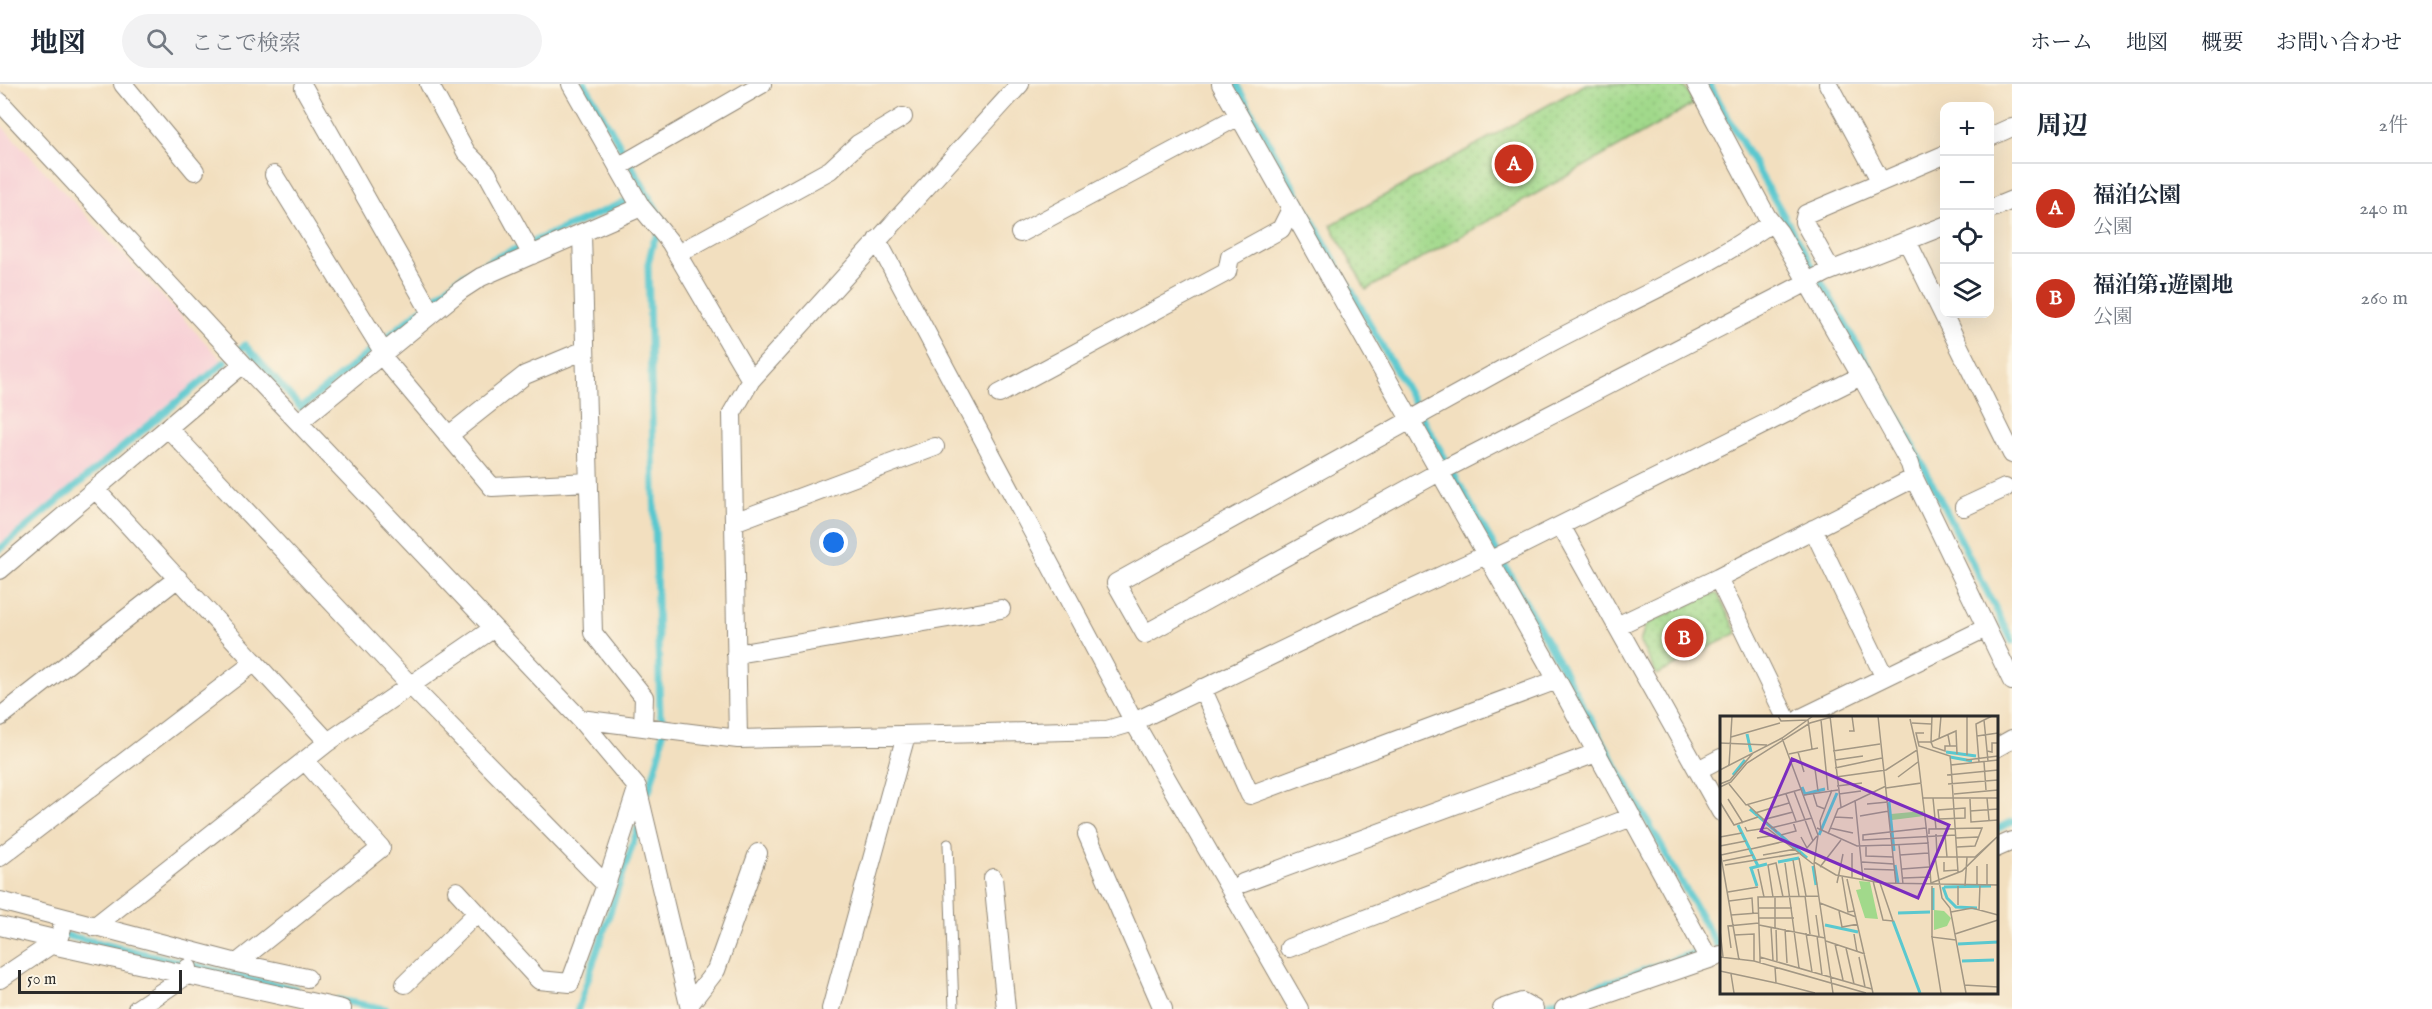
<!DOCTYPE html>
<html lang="ja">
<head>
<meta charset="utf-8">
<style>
  body { margin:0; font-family:"IM FELL English","Noto Serif JP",serif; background:#f2f2f3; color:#1f2937 }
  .controls { position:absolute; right:18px; top:18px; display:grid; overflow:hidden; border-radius:12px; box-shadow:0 6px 24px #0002 }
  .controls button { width:54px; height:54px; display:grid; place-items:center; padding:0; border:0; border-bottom:2px solid #e0e1e3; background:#fff; color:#1f2937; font:30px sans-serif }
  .scale { position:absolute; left:18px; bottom:15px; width:164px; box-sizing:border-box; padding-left:6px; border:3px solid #2b2b2b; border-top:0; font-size:16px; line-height:21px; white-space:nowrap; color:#2b2b2b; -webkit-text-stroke:4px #fcf5e5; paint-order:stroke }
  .you { position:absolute; left:834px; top:459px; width:21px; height:21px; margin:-15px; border:4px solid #fff; border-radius:50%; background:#1a73e8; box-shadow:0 0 0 9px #1a73e833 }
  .badge { display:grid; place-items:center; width:39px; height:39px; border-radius:50%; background:#c8321e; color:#fff; font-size:20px; font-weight:700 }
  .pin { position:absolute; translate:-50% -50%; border:3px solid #fff; box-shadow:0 2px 6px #0006 }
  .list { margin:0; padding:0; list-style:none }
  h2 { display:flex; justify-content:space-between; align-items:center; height:78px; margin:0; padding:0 24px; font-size:26px }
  h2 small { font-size:20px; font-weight:400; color:#747a83 }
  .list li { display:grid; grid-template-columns:39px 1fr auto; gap:18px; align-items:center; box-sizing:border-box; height:90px; padding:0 24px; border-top:2px solid #e0e1e3 }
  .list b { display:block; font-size:22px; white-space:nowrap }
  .list p { margin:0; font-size:20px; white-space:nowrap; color:#747a83 }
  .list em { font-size:20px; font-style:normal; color:#747a83 }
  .icon { flex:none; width:33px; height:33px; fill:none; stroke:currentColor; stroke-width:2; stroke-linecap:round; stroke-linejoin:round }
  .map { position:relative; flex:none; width:2012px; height:925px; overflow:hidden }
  header { display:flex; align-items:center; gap:36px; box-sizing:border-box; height:84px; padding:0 30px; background:#fff; border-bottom:2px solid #e0e1e3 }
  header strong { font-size:28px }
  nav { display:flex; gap:33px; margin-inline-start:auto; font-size:21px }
  .search { width:420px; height:54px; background:#f2f2f3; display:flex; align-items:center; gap:15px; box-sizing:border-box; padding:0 21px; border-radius:33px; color:#747a83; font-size:22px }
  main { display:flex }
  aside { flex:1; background:#fff }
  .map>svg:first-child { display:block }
</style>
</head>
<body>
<header>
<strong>地図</strong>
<div class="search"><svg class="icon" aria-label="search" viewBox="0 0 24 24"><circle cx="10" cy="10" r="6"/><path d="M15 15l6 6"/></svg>ここで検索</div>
<nav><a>ホーム</a><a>地図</a><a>概要</a><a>お問い合わせ</a></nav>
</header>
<main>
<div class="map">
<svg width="2012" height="925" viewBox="0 0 2012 925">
  <defs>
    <pattern id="grass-dots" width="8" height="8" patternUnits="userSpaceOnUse" patternTransform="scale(1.5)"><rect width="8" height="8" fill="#a1d98b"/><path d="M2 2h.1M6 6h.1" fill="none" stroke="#8bba78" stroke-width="1.8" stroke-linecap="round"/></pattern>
  </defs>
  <rect width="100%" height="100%" fill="#fcf5e5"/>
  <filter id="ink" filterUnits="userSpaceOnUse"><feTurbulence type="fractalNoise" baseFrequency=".0167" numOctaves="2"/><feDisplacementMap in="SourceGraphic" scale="12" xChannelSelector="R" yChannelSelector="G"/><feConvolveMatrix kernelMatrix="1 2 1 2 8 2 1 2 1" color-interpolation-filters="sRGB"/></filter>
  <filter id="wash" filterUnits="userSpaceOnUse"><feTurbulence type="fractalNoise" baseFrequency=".008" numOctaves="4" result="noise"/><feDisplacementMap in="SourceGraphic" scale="24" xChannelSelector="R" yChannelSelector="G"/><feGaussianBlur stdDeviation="1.35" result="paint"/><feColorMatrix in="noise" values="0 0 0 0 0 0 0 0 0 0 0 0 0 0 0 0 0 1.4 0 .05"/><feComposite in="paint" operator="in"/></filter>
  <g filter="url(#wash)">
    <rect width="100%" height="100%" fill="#f2dfbf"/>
    <path fill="#f7cfd5" d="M0,40l222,236 -222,185z"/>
    <path fill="url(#grass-dots)" stroke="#66825b" stroke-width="1.5" d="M1586,0h97l11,20 -328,186 -35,-65z
      M1710,510h8l19,39 -80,42 -17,-32 5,-18z"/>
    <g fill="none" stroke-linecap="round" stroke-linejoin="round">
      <path stroke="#5ac8cf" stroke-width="7" d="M585,0l79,139
        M1236,0l480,860 5,-2
        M1709,0l194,342 109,215
        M241,264l4,-3 56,63 157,-129 37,-21 132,-57
        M0,465l225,-187
        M649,707l12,-43 3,-28 -4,-6 -12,-450 5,-21 7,-11
        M1996,745l16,-7
        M60,850l235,55
        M338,916l48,9
        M1549,919l153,-53
        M578,925l60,-181"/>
    </g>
  </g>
  <g filter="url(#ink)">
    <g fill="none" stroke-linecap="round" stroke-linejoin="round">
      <g stroke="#8e8575" stroke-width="11">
        <path id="service" d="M948,760l6,165"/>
      </g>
      <g stroke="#8e8575" stroke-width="20">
        <path id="minor" d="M123,0l72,87
          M429,0l37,68 21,21 45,82
          M571,0l70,123 29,35 81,138
          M1221,0l336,596 152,279
          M1696,0l71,133 12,15 82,144
          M1828,0l53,98
          M304,4l127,225
          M0,18l243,262 337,355 57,68 53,222
          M1990,53l22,-10
          M618,83l144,-83
          M274,91l110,178
          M1990,125l22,-9
          M1771,139c-69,48 -148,81 -223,121 -144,79 -288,159 -432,239l29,51 294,-162 386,-199 119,-47
          M1020,149l219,-117
          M582,150l11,399 51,64 -1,30
          M877,156l257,482 165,287
          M1907,157l105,213
          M677,170l153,-84 28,-26 45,-27
          M1831,186l-27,-48 2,-8 138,-59
          M381,271l111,132 97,-5
          M999,310l228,-122 3,-15 51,-28 10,-20
          M299,338l162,-132 20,-13 160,-70
          M168,344l242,257 196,200
          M448,352l77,-61 60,-25
          M96,406l232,252
          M1964,423l41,-19
          M734,438l201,-75
          M1561,442l160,286
          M1813,445l71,147
          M1489,477l372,-185 49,88 4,14 98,203
          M0,486l243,-206
          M1718,494l68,140
          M1617,542l101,-48 196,-100
          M736,570l265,-45
          M1202,604l48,107 307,-115
          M0,633l178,-139
          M1801,634l185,-90
          M580,635l158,20 369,-9 27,-8 213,-103 139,-64
          M738,655l-6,-326 19,-33 269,-296
          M1996,664l16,-9
          M1698,686l23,-12
          M1087,750l76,175
          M1996,764l16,-7
          M0,773l255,-195
          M993,794l13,131
          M1243,799l353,-130
          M457,807l82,89 31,3 36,-98 31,-96
          M0,817l237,62 70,15
          M0,842l58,14
          M94,843l234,-185 166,-114
          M52,861l290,64
          M1289,864l343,-131
          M237,879l144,-115 -76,-87
          M0,895l58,-39 7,-21
          M405,900l72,-71
          M689,921l27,-35 42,-117
          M137,925l50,-34 1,-7
          M831,925l75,-274
          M1502,925l20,-7 12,7
          M1564,925l157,-54"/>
      </g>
      <use href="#service" stroke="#fff" stroke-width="9"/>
      <use href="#minor" stroke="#fff" stroke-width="18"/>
    </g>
  </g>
  <g transform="translate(1720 632)">
    <rect width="278" height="278" fill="#f2dfbf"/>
    <path d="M203,95l1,5 -32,4 -1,-6zM139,165l11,1 8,37 -13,-1 -9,-28 5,-1zM214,194l10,1 7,7 -4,8 -13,4z" fill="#a1d98b"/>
    <path fill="none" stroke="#5ac8cf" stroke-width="3" d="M27,18l4,18M226,36l30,4M230,41l22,4M13,59l12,-15M82,71l3,7 20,-5M169,86l5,49M30,93l57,49M18,109l20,41M99,119l18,-42M58,146l21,-4M175,149l3,18M93,150l3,19M37,170l-6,-18 16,-4M223,171l4,11 9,9 21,1M224,171l47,-1M213,172v22M178,197l32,-1M173,205l27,72M105,209l33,7M238,228l40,-2M242,245l32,-1"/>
    <path fill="none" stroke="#a29784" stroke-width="1.5" d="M58,0l3,5 27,-1 4,29M110,0l11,91M158,0l18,168M162,0h31M212,0l-1,26 25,-11 1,23M190,3l7,30M101,4l7,70M264,4l4,41M192,7l19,1M129,15h5l-2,-15M204,17h-8l3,13 31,10 1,9M228,19l2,11h7M257,20l21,-3M11,21l49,-14M62,22l36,97 -4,29 19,129M219,23l2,-23M198,26h13l2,5 12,4v-5h5M0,27l47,2M113,35l47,-7M267,35l5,1v-9h6M78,36l6,20M69,38l29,-6M247,39v-39M115,44l28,-4M246,44l32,-4M259,46l-3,-38 16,-8M264,46l2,28M9,50l3,-50M115,52l47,-10M95,53l3,22M0,54l62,-32 31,-22M227,59l51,-5M116,61l50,-7 31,-20 4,33 -35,5M178,61l20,-15M201,67l7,60M0,68l10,-4 23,-27M9,68l17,21 56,-16M228,68l50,-4M117,70l25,-3M0,71l11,-5 16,-19 63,-40 25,-7M74,75l19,50M93,77l4,13 8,3M66,78l10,27M119,78l22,-3M234,78l44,-4M84,79l34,-5M202,82h76M213,82l3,31M267,82l2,22M8,83l15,24M250,83l1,23 27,-2M135,84l8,80M0,86l14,23 24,-8M147,88l21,-2M28,89l29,27M245,92v10l-26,1 -1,-9zM250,95l28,-2M35,97l34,-10M140,100l29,-5M115,101l18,1M42,104l31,-8M25,111l2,4 20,-3M47,112l46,36M51,112l41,-10M97,112l40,18 35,-1M110,112l23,5M206,112l-63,7v5l93,-5M101,114l-1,-9 12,-31M108,118l10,-25 48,-23M209,118v-5l53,-1 -7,18 -18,1M216,118l1,22M61,119l15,-4 -3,-9M225,119l2,22M0,121l22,-4M81,121l6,11 10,-12M37,122l19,-3M236,122l22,-1M172,129l36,-2 3,41M179,129l4,39M0,130l26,-5M146,130v10l27,1M31,133l35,-8M0,135l19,109M132,137v25M1,139l28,-6M43,139l33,-6M180,139l28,-2M79,142l7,38M73,144l6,36M3,145l30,-6M94,146l22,13 46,8 116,2M142,146l32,2M224,146v9l14,-1M65,147l14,105M5,149l76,-12M100,151l21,-27M38,153l6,28M144,153l31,1M182,153l27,-2M238,156l-7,-107 47,-5M122,160l6,36 7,-1M183,162l27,-1M127,163l26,114M153,165l10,39 10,1 -13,-38M117,167l6,-29M211,167l31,-12 35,-34 -22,20h-8M257,169v-19M267,169v-21M238,170v19M245,170l2,-29h-32l7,41 8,10 16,85M8,176l30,-5M85,180l5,38M53,181l-5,-32 8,-2 7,34M55,181v31M9,185l23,-3 1,16M100,187l36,14M38,192h34M259,194l1,-25M119,195l3,16 16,-3M231,196l21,-4 26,7M11,199l27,-2M96,199l3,21M39,202h35M39,209l66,13M51,211l2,33M56,212l1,33M65,213l2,34M0,214l3,27M86,217l6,39M134,218l3,18M235,218l43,-14M14,219l20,-1v27M97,220l5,39M212,221v-51M106,225l39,13M115,228l8,36M11,232l-3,-22 31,-3M126,232l8,36M0,241l34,4 112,32M40,241l-2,-60 61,-1M139,241l6,30M40,247v-6l112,32M55,251l1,16 39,10M0,255l56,12M11,258l3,19M244,269l34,2M221,277l-9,-56 24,3"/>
    <path fill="#7b2cbf" fill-opacity="0.15" stroke="#7b2cbf" stroke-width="3" d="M72,43l157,66 -31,73 -157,-67z"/>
    <rect width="278" height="278" fill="none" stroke="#2b2b2b" stroke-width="3"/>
  </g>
</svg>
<div class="controls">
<button>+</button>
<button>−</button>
<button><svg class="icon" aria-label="locate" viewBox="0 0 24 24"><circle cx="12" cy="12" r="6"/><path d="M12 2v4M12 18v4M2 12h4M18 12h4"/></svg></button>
<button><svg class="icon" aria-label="layers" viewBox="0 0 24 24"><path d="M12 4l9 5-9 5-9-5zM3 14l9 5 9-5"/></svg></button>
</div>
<div class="scale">50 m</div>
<div class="you"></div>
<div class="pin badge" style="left:1514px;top:80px">A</div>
<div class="pin badge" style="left:1684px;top:554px">B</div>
</div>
<aside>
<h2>周辺<small>2件</small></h2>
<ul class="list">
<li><span class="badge">A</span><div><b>福泊公園</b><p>公園</p></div><em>240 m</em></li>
<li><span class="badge">B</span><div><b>福泊第1遊園地</b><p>公園</p></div><em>260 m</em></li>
</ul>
</aside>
</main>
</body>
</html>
